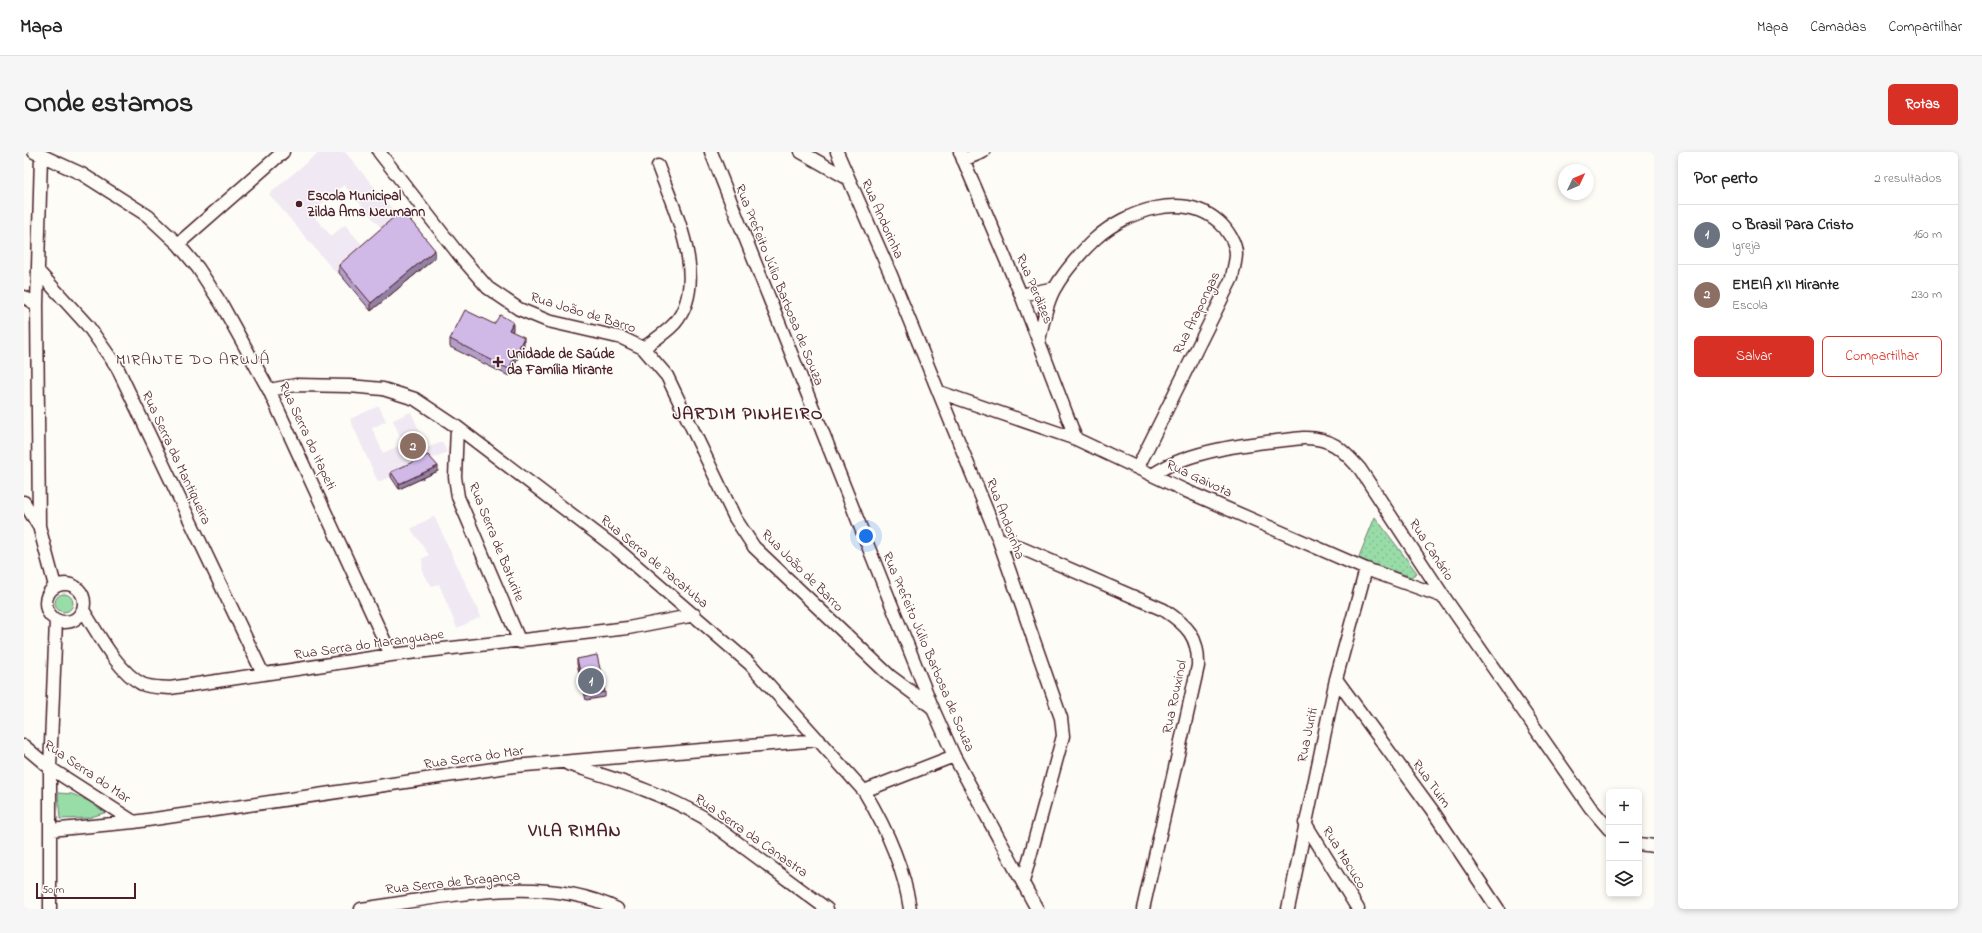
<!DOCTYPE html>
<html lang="pt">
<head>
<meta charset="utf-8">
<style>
  body { margin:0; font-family:"Indie Flower",sans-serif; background:#f6f6f6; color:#222 }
  .controls { position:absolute; right:12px; bottom:12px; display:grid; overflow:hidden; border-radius:6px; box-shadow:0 2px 6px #0003 }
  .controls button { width:36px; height:36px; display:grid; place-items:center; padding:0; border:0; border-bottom:1px solid #e0e0e0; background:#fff; color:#222; font:20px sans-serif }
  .compass { position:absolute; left:1534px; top:12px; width:36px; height:36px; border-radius:50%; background:#fff; box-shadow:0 2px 6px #0003; rotate:46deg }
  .scale { position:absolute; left:12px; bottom:10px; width:100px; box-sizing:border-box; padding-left:4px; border:2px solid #4a1f2b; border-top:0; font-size:11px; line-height:14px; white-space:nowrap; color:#4a1f2b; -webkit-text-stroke:3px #fdfcf7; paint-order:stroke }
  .you { position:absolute; left:842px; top:384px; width:14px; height:14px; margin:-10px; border:3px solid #fff; border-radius:50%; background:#1a73e8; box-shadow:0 0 0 6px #1a73e833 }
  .badge { display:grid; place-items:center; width:26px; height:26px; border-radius:50%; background:#d93025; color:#fff; font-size:13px; font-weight:700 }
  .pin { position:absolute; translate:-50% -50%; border:2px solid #fff; box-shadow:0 1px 4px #0006 }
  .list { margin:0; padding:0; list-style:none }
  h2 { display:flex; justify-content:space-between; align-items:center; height:52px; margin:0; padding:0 16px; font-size:17px }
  h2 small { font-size:13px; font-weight:400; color:#767676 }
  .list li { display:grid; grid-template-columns:26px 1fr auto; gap:12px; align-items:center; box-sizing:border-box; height:60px; padding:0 16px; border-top:1px solid #e0e0e0 }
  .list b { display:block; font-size:15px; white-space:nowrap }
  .list p { margin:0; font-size:13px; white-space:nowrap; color:#767676 }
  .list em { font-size:13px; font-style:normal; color:#767676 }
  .actions { display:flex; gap:8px; padding:12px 16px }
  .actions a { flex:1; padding:9px 0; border:1px solid #d93025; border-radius:6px; text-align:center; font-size:14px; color:#d93025 }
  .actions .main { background:#d93025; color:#fff }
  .icon { flex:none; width:22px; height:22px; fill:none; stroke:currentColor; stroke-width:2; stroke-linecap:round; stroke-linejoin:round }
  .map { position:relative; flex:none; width:1630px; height:757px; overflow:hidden; border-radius:6px }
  header { display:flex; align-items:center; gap:24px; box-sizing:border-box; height:56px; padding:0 20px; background:#fff; border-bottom:1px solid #e0e0e0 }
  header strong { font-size:19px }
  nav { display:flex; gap:22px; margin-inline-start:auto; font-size:14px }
  .intro { display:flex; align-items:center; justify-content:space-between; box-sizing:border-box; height:96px; padding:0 24px }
  h1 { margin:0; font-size:28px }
  .button { padding:10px 18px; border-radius:6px; background:#d93025; color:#fff; font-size:14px; font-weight:700 }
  main { display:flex; gap:24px; padding:0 24px }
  aside { flex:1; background:#fff; border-radius:6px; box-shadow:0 2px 6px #0003 }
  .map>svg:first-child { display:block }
</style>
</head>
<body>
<header>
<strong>Mapa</strong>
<nav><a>Mapa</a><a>Camadas</a><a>Compartilhar</a></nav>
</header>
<div class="intro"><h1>Onde estamos</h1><a class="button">Rotas</a></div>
<main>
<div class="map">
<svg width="1630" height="757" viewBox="0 0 1630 757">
  <defs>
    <pattern id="park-dots" width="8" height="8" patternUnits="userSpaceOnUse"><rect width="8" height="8" fill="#98dca8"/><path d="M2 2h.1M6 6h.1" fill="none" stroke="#84bc91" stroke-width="1.8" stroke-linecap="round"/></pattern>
  </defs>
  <rect width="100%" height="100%" fill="#fdfcf7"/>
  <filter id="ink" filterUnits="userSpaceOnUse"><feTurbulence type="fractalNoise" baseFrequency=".025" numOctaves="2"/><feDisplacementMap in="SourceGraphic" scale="8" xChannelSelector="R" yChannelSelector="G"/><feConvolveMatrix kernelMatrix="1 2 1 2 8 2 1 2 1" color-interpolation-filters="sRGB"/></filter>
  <g filter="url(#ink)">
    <path fill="#f0e8f2" d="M295,0h26l54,65 -16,13 -39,-45 -33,28 20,23 14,-11 20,23 -29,25 -67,-79z
      M355,254l7,15 -14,7 11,25 20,-9 -10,-24 18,-8 16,36 15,-6 5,10 -69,30 -28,-63z
      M410,364l47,101 -24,11 -18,-44 -7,2 -9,-12 -1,-15 7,-4 -18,-26z"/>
    <path fill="#98dca8" stroke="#717e6a" d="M31 451a9 9 0 1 1 18 0a9 9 0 1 1-18 0Z
      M34,641l14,1 34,14 1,4 -19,6 -28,1z"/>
    <path fill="url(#park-dots)" stroke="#717e6a" d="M1351,365l42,56 -6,4 -53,-18z"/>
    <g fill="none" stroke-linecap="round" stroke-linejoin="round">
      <g stroke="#4a1f2b" stroke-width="15">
        <path id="minor" d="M10,0l48,22 66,42 30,28 20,24 24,37 47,85 122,265
          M355,0l81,104 28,32 31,21 29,12 74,17 21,10 24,28 68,142 19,29 136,129 43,32
          M687,0l222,557 21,47 83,153
          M777,0l46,26
          M813,0l54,123 107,263 63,180 2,18 -40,146
          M936,0l61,143 55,144
          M17,3l-4,150 2,221 16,60
          M939,8l20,-8
          M154,92l105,-92
          M14,119l50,55 29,41 146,307
          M997,143l34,-7
          M0,145l13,8
          M1015,188c4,-17 7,-37 16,-52 9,-16 27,-37 40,-49 32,-29 89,-48 124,-17 8,7 17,21 17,32 0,7 -3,16 -4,24l-94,189
          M619,196c10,-7 23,-15 32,-25 35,-42 -1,-113 -17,-157
          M245,238l27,-5 53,1 34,3 32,10 42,28 160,122 133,115 114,127c21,35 40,77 46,118
          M915,240l137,47 108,51 182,79 78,28
          M433,275l-2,50 3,20 62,145
          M1130,322c38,-26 103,-31 149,-36 28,-1 39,11 57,31l84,128 146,210 19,22
          M0,350l14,23
          M974,386l166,72c23,15 35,27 34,56l-55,243
          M22 451a19 19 0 1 1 38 0a19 19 0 1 1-38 0Z
          M59,458c15,23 34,61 59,74 9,4 19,3 28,4l221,-33 237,-27 67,-13
          M1312,527l96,131 66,99
          M0,594l26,22 84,54
          M544,612c46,15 92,28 135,53l124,92
          M840,639l90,-35
          M1281,671l53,86
          M26,678l84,-8 380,-56 305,-26
          M1615,692l15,2
          M26,757v-141l6,-147
          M337,757c80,-11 180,-37 256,0
          M1264,757l48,-230 30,-110"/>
      </g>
      <use href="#minor" stroke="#fdfcf7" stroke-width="12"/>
    </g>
    <path fill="#b39ec7" stroke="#4a1f2b" d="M411,106l-64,53 -32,-38v-8z
      M470,172l19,6 -1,2 12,13 -15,31 -59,-29v-8z
      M414,319l-39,18 -8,-12v-5z
      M553,507l28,33v5l-19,3 -9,-36z"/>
    <path fill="#9281a2" stroke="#4a1f2b" d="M411,98v8l-64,53v-8z
      M489,170v8l-4,8v-8z
      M500,185v8l-15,31v-7z
      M414,314v5l-39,18v-5z"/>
    <path fill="#d0b8e7" stroke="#4a1f2b" d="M378,58l33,40 -64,53 -32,-38z
      M441,158l29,14 6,-9 13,7 -4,8 15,7 -15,32 -59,-30z
      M404,303l10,11 -39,18 -8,-12z
      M573,503l8,37 -19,3 -9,-36z"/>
  </g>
  <g fill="#4a1f2b" stroke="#fdfcf7" stroke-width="1.5">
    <circle cx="275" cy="52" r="4"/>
    <path d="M472 204h4v4h4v4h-4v4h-4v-4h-4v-4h4z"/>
  </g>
  <g text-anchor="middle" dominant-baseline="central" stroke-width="3" stroke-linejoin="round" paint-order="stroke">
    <g font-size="14" font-weight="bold" fill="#4a1f2b" stroke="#fdfcf7" text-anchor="start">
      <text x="283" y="44">Escola Municipal<tspan x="283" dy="16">Zilda Arns Neumann</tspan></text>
      <text x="483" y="202">Unidade de Saúde<tspan x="483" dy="16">da Família Mirante</tspan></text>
    </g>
    <g font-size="14" fill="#4a1f2b" stroke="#fdfcf7">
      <text transform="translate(858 67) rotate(66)">Rua Andorinha</text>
      <text transform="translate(755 133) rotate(68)">Rua Prefeito Júlio Barbosa de Souza</text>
      <text transform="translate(1010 137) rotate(67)">Rua Perdizes</text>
      <text transform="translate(559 161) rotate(17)">Rua João de Barro</text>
      <text transform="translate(1173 161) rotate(-64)">Rua Arapongas</text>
      <text transform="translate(283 284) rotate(65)">Rua Serra do Itapeti</text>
      <text transform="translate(152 306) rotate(65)">Rua Serra da Mantiqueira</text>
      <text transform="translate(1175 327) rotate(25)">Rua Gaivota</text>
      <text transform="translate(981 367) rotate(69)">Rua Andorinha</text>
      <text transform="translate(472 390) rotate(68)">Rua Serra de Baturite</text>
      <text transform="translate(1407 398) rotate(57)">Rua Canário</text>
      <text transform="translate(630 410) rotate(40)">Rua Serra de Pacatuba</text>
      <text transform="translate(778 419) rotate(45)">Rua João de Barro</text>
      <text transform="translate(345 493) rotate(-8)">Rua Serra do Maranguape</text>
      <text transform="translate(904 500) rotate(67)">Rua Prefeito Júlio Barbosa de Souza</text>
      <text transform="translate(1151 545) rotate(-78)">Rua Rouxinol</text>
      <text transform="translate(1284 583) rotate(-78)">Rua Juriti</text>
      <text transform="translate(450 606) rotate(-8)">Rua Serra do Mar</text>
      <text transform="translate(63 620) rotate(34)">Rua Serra do Mar</text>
      <text transform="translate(1407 632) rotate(54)">Rua Tuim</text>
      <text transform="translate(727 684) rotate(35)">Rua Serra da Canastra</text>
      <text transform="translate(1320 706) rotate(58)">Rua Macuco</text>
      <text transform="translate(429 731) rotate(-6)">Rua Serra de Bragança</text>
    </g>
    <g font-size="16" letter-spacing="1" fill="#4a1f2b" stroke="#fdfcf7">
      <text x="169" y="208">MIRANTE DO ARUJÁ</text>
    </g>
    <g font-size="18" font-weight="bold" letter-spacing="1" fill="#4a1f2b" stroke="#fdfcf7">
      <text x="724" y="263">JARDIM PINHEIRO</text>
      <text x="551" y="680">VILA RIMAN</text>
    </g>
  </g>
</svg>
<div class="controls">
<button>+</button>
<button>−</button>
<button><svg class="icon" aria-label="layers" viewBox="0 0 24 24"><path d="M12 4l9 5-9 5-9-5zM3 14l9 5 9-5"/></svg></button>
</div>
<svg class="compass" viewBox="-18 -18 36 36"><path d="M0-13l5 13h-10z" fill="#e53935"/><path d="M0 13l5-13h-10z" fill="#767676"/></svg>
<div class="scale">50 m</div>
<div class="you"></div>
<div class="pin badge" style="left:567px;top:529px;background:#6b7280">1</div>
<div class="pin badge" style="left:389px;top:294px;background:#8d6e63">2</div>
</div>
<aside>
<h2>Por perto<small>2 resultados</small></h2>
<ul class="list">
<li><span class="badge" style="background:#6b7280">1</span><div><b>O Brasil Para Cristo</b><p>Igreja</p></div><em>160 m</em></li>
<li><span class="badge" style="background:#8d6e63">2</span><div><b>EMEIA XII Mirante</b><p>Escola</p></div><em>230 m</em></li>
</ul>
<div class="actions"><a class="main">Salvar</a><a>Compartilhar</a></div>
</aside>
</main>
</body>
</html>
